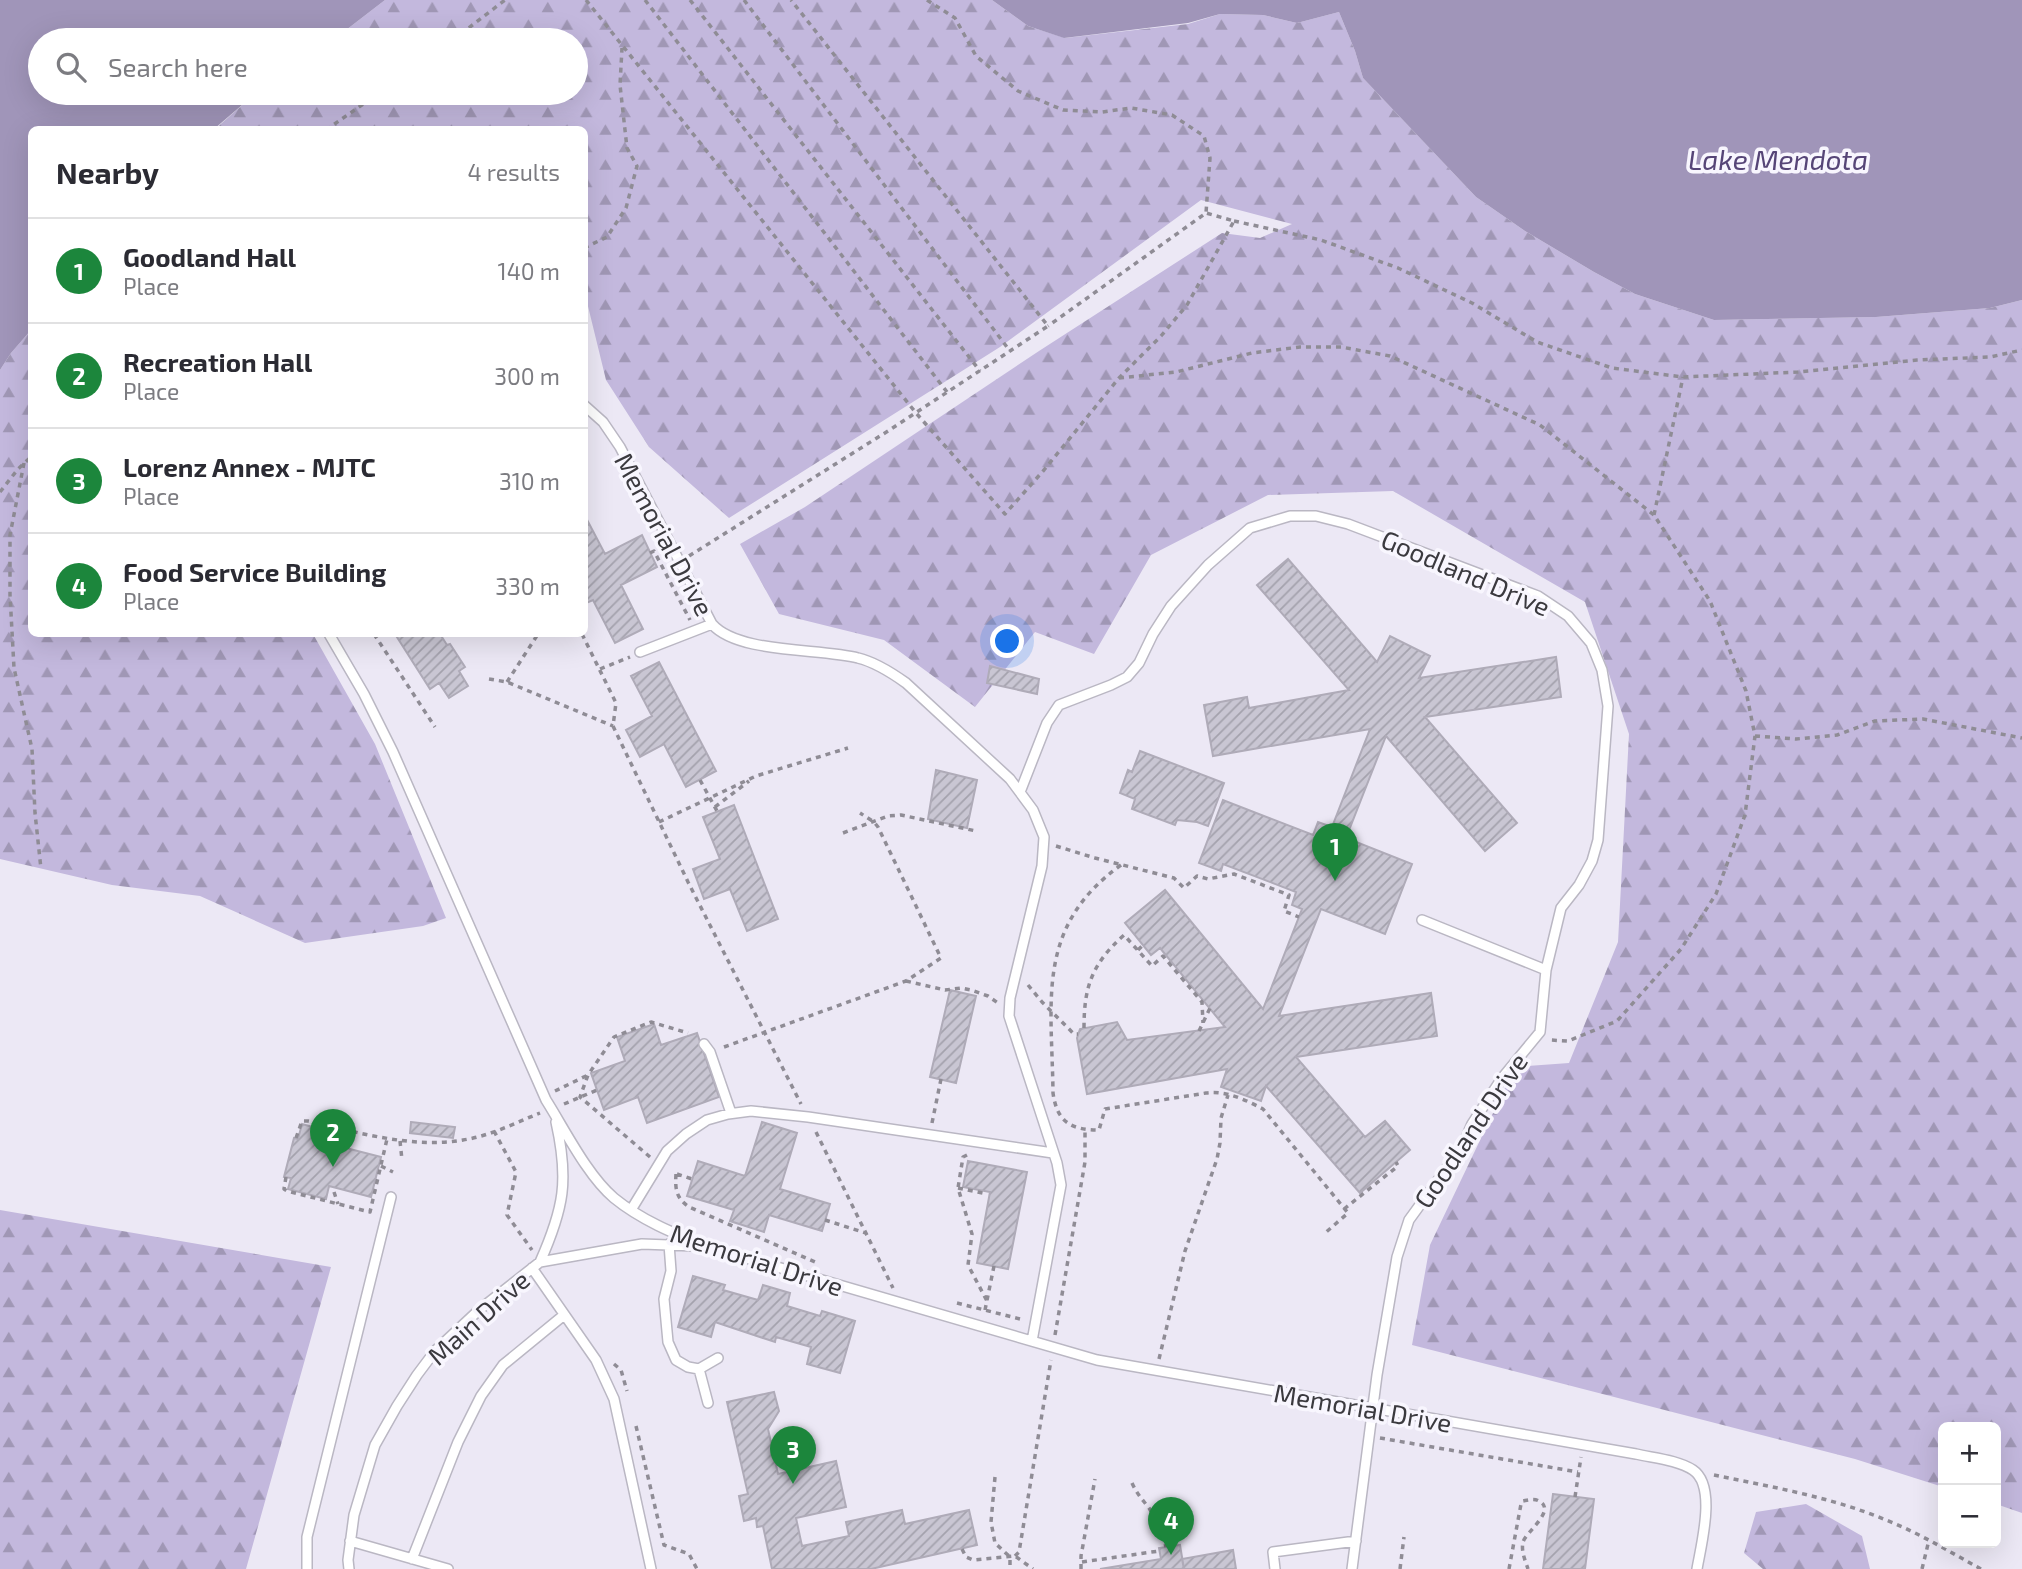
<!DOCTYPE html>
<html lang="en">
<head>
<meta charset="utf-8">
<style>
  body { margin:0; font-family:"Exo 2",sans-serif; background:#f2f2f3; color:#2b2b33 }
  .controls { position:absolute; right:21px; bottom:21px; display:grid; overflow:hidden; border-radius:10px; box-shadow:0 7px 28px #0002 }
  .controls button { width:63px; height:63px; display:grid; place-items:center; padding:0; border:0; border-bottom:2px solid #e1e1e2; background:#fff; color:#2b2b33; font:35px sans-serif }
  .you { position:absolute; left:1008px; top:642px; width:24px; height:24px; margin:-18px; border:5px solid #fff; border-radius:50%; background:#1a73e8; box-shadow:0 0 0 10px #1a73e833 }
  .badge { display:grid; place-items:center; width:46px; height:46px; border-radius:50%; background:#1c863c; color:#fff; font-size:23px; font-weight:700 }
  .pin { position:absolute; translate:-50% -58px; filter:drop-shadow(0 2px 4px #0008) }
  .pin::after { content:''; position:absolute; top:37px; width:24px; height:21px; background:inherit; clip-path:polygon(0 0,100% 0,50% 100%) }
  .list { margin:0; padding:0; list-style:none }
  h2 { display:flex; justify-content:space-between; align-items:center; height:91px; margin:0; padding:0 28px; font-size:30px }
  h2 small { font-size:23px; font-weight:400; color:#7c7c81 }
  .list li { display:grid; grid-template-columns:46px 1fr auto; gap:21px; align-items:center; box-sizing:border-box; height:105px; padding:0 28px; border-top:2px solid #e1e1e2 }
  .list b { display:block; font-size:26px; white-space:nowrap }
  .list p { margin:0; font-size:23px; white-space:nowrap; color:#7c7c81 }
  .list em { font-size:23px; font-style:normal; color:#7c7c81 }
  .icon { flex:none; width:38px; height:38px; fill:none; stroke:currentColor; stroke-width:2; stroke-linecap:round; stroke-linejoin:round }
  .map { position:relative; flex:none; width:2022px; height:1569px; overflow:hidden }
  .search { position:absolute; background:#fff; box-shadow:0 7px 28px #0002; left:28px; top:28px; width:560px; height:77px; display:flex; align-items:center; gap:18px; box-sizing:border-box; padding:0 24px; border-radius:38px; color:#7c7c81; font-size:26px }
  .panel { position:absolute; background:#fff; box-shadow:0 7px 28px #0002; left:28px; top:126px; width:560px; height:511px; border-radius:10px }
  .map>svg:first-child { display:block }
</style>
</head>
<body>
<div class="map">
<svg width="2022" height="1569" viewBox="0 0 2022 1569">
  <defs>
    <pattern id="forest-firs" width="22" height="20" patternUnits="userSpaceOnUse" patternTransform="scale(1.75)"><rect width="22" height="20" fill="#c3b8dd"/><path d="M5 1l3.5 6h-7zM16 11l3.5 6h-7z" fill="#a097b5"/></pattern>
    <pattern id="building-hatch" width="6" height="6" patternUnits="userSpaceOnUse" patternTransform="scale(1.75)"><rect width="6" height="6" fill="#c9c6d3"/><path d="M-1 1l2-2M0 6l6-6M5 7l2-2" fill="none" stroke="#a4a2ad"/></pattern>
  </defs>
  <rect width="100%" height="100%" fill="#ece8f5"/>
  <path fill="url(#forest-firs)" d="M385,0h607l36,26 37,12 123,-14 32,-10 43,1 34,8 42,-11 16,39 8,27 113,119 49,34 69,41 41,22 79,26 162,-3 114,-9 32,-8v1213l-26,-9v-77h-53v60l-88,-28 -443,-114 18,-100 85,-178 54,-4 49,-121 11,-208 -44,-132 -192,-111 -125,4 -117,60 -57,99 -59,-22 -60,75 -91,-67 -105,-26 -39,-70 65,-37 234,-156 183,-118 38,5 32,-14 -91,-24 -201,147 -271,171 -80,-71 -43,-67 -21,-86 -1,-164h-370l42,-37h320v-53h-243z
    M31,330l1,304h281l62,110 71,174 -23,8 -118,17 -105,-47 -88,-11 -112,-26v-489l11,-17z
    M0,1210l331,57 -85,302h-246z
    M1806,1504l56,32 8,33h-107l-19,-16 12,-41z"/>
  <path fill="#a095b9" d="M0,0h385l-52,40h-293v53h216l-42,36 -182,1 -1,200 -20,23 -11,17z
    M992,0h1030v300l-32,8 -114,9 -162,3 -79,-26 -41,-22 -69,-41 -49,-34 -113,-119 -8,-27 -16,-39 -42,11 -34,-8 -43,-1 -32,9 -124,15 -36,-12z"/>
  <path fill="url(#building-hatch)" stroke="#afabb8" stroke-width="2" d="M584,514l21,40 37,-19 15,32 -36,18 22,44 -28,14 -22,-43 -9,4z
    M1288,559l89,103 13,-26 40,20 -11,22 137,-21 5,40 -136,20 92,106 -32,28 -99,-115 -40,102 66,26 -27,70 -64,-25 -42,107 152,-23 6,43 -141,21 69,80 20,-16 25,29 -50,43 -94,-107 -5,15 -40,-14 6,-18 -140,25 -10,-56 3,-9 37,-7 10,18 98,-13 -65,-79 -9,7 -26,-32 40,-33 98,119 39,-100 -10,-4 4,-13 -73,-28 -2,7 -22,-8 24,-63 90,35 5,-13 14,5 38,-98 -157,27 -9,-51 43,-8 2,11 100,-18 -92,-105z
    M395,634h45l7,11 3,-1 15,23 -6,4 9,15 -19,12 -10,-15 -9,6z
    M659,662l57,109 -30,16 -22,-43 -24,13 -14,-27 26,-14 -21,-40z
    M990,666l49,13 -2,15 -50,-11z
    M1140,751l84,32 -16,43 -11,-4 -20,-2 -2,5 -43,-16 3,-10 -15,-6 8,-23 4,2z
    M936,770l41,10 -10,48 -39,-9z
    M734,805l44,114 -31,12 -17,-42 -26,10 -11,-30 27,-10 -17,-42z
    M950,990l26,6 -20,87 -26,-6z
    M654,1024l7,21 36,-12 22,64 -72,26 -9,-26 -34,13 -13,-37 34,-12 -8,-24z
    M411,1122l44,5 -2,11 -43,-5z
    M762,1122l35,11 -17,56 50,15 -8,27 -53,-16 -5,17 -34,-11 4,-11 -47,-14 11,-35 47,15z
    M302,1124l42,12 -2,11 39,10 -10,40 -42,-11 -3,13 -38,-10 3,-11 -7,-1 10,-39 4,1z
    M968,1161l59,11 -19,97 -31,-6 13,-71 -27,-5z
    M693,1276l32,9 -2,5 35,10 5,-15 27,8 -3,13 33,10 2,-5 33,10 -15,52 -33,-9 4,-17 -35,-10 -1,5 -60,-20 -4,15 -33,-10z
    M774,1392l5,19 -11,18 10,45 58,-13 10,46 -50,11 6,28 47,-10 -3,-14 56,-12 3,14 64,-14 8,35 -106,24h-99l-9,-43 -6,1 -1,-9 -12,3 -5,-25 9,-2 -21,-92z
    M1553,1494l41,5 -9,70h-42z
    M1180,1545l4,24h-84l61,-10 -2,-11z
    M1233,1550l3,19h-52l-2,-10z"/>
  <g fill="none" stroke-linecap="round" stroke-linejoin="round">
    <g stroke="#bab7c3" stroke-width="12">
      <path id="service" d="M584,405l19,17 17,25 92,177c26,30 109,24 146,34 17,4 34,15 48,25l104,96 23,31 11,27 -2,29 -32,132 -1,18 48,147 4,22 -29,156
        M329,634l35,60 29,58 153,348c19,30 41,75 68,98 27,22 59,35 91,48l392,114 539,94c17,4 42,6 57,16 24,16 8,75 4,99
        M640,652l72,-28
        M1020,792l27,-69 12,-18 52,-20 16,-8 12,-14 14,-29 18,-28 37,-41 42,-37 40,-12h26l32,8 190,72 30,20 23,27 11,27 6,36 -10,134 -6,21 -13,24 -18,23 -15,62 -6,62 -38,46 -30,46 -10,23 -53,73 -12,37 -20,118 -25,194
        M1422,920l124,50
        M704,1044l6,8 21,61
        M631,1210l36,-59 19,-17 21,-14 21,-6 23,-3 57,6 245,36
        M669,1244l2,27 -7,28 4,43 8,18 12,7 11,2 19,-11
        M540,1262c24,-54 29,-82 16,-140
        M532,1268l64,92 18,39 37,170
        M699,1369l9,34
        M350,1541l98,28
        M412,1559l46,-117 23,-46 22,-31 61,-50
        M307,1569v-32l84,-340
        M349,1569l-1,-9 6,-45 21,-70 22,-39 20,-31 18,-24 44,-41 61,-48 102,-18 53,2
        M1275,1569l-2,-17 83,-11"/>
    </g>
    <path stroke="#8f8c95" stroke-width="3.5" stroke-dasharray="5 5" stroke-linecap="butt" d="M586,0l330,413 89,101 39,-44 75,-92 42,-42 26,-31 47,-84 -28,-8
      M645,0l302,392
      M690,0l290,371
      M744,0l266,351
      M927,0l28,18 21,38 42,35 45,19 39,2 29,-4 41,7 32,21 6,22 -4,55 -158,113
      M453,40l52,-40
      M326,130l53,-37
      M1234,221l87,19 77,28 74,35 65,39 75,26 71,9 115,-5 119,-12 73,-3 32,-7
      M584,248l23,-11 19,-29 11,-42 -10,-18 -7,-63 2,-37
      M1119,378l57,-6 76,-19 48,-6h41l49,9 150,69 114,90 56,86 36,90 9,45 -10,79 -29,79 -35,55 -64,72 -49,20 -18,-1
      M24,463l-14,72v60l4,73 18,81 3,64 6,56
      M0,492l18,-23 14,-13
      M1654,515l29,-138
      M650,553l4,-2 36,69
      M689,556l199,-125 160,-105 -257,-326
      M374,634l61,93
      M582,634l34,69 -3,23 75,156 113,222
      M600,669l30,-12
      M489,679l18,3 106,44
      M507,682l31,-48
      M1755,736l41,3 41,-4 38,-14 48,-2 99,19
      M700,780l17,31
      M715,807l34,-26
      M659,822l97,-46 92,-28
      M843,833l45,-17 13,-1 75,16
      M1056,846l39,12 79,20 10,10 13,-12 11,3 26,-5 55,21 -5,16 15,6
      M1121,865c-86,62 -69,135 -68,228 4,29 18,37 46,37l6,-21 101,-16c19,-3 40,7 57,16l85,104 -24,21
      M1138,950l5,-5
      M906,981l39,9 16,-2 10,2 17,6 10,7
      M1028,985l14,17 32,32h4
      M1084,1028c0,-42 8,-64 40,-93l28,31 11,-10 39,46 1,21
      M1199,1031l11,-23
      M724,1047l182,-66 35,-23 -63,-131 -4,-5 -14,-9
      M555,1091l33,-16
      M564,1104l33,-14
      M932,1123l9,-44
      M494,1131l22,41 -9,43 25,35
      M816,1132l77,156
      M296,1138l6,-17h6c48,11 105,28 155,19 27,-4 52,-17 77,-27
      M400,1141l2,19
      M967,1155l-4,2 -5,31 14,46 -4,31 19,36
      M650,1157l-70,-60 8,-22 26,-38 37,-15 37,11
      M381,1166l12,6
      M676,1174c-1,15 0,24 13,33l126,55
      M677,1174l15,5
      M286,1177l-2,12 3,2 83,21 17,-73
      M958,1188l29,6
      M334,1192l4,12
      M1344,1209l54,-43 -2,-4
      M825,1220l41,13
      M957,1303l67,17
      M985,1310l9,-44
      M1055,1335l30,-173v-32
      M1159,1359l26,-108 32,-92 3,-16 1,-25 7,-23
      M614,1364l7,6 6,21
      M636,1426l28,119 25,9 8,15
      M1380,1438l198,34
      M1714,1475c58,12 117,22 172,45 33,13 64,32 95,49
      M995,1477l-4,45 4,21 15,14v12
      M1132,1483c5,11 10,16 17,25 8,12 13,25 17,39
      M1575,1497l6,-40
      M962,1549l4,8 7,3 42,-4 18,13
      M1015,1556l4,-4 32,-192
      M1082,1562l77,-11
      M1081,1569v-13l14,-77
      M1400,1569l4,-32
      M1509,1569l12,-65 2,-3c5,-1 11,-3 16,0 18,9 -13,31 -16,41 -2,9 2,18 5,27
      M1922,1569l7,-29"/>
    <use href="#service" stroke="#fff" stroke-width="9"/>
  </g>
  <g text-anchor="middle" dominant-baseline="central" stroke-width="7" stroke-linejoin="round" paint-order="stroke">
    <g font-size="26" fill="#3b3a3f" stroke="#f8f6fe">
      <text transform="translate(665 534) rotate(62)">Memorial Drive</text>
      <text transform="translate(1466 572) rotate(23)">Goodland Drive</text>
      <text transform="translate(1470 1130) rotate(-56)">Goodland Drive</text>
      <text transform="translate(757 1259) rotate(18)">Memorial Drive</text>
      <text transform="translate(478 1317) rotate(-42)">Main Drive</text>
      <text transform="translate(1363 1407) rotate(10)">Memorial Drive</text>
    </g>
    <g font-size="28" font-style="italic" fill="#564577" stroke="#f8f6fe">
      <text x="1778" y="159">Lake Mendota</text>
    </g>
  </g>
</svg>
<div class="controls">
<button>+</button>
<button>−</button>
</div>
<div class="you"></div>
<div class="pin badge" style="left:1335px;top:881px">1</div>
<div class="pin badge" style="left:333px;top:1167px">2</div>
<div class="pin badge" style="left:793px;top:1484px">3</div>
<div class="pin badge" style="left:1171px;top:1555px">4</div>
<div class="search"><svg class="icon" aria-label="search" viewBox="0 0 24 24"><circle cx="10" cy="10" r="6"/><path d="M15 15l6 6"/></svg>Search here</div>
<section class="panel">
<h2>Nearby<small>4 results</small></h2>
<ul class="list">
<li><span class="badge">1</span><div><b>Goodland Hall</b><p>Place</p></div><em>140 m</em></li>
<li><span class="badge">2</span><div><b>Recreation Hall</b><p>Place</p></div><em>300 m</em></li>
<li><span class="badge">3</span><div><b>Lorenz Annex - MJTC</b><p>Place</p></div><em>310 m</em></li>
<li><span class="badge">4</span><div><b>Food Service Building</b><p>Place</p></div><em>330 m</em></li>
</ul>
</section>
</div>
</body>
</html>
